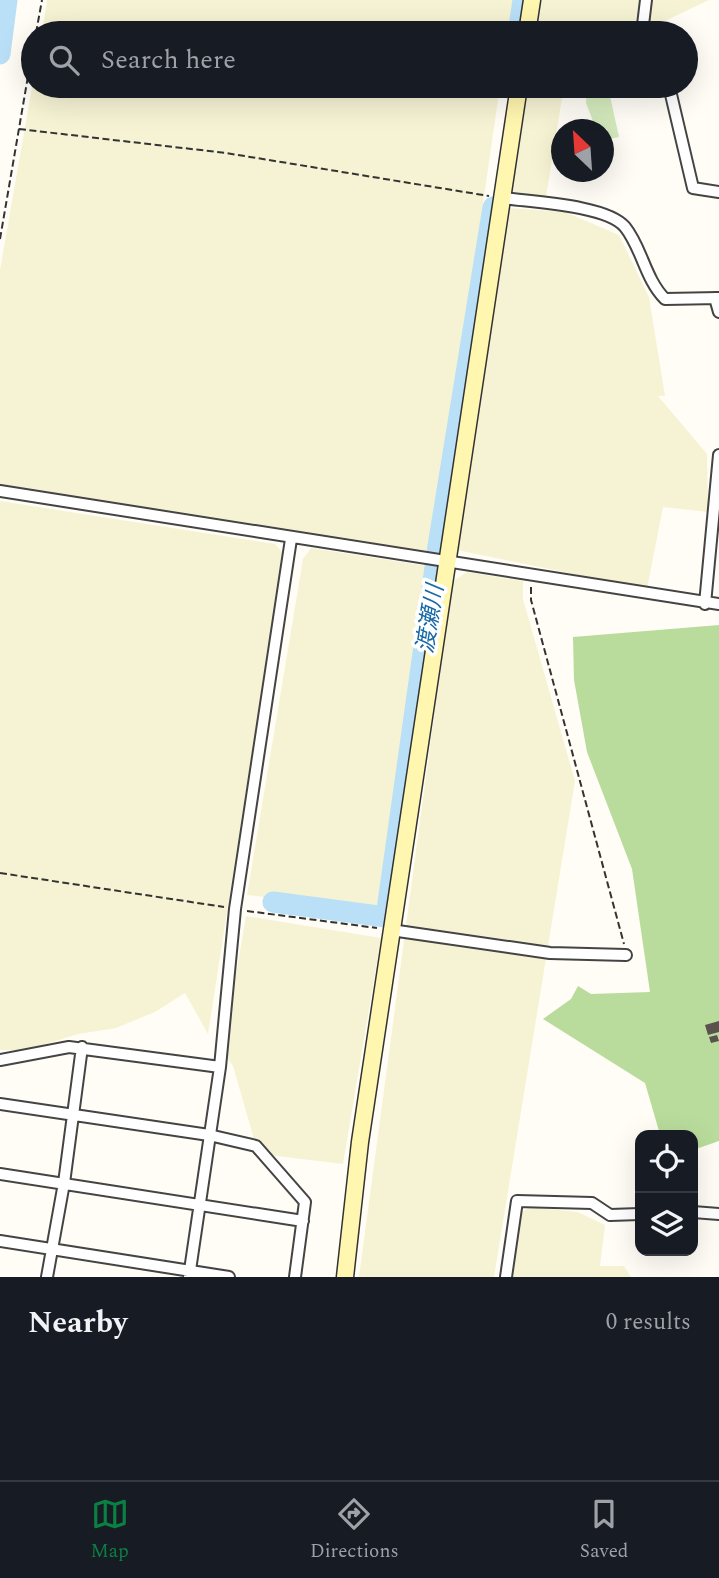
<!DOCTYPE html>
<html lang="en">
<head>
<meta charset="utf-8">
<style>
  body { margin:0; font-family:Spectral,"Noto Sans JP",serif; background:#242831; color:#f1f3f6 }
  .controls { position:absolute; right:21px; bottom:21px; display:grid; overflow:hidden; border-radius:14px; box-shadow:0 7px 28px #0002 }
  .controls button { width:63px; height:63px; display:grid; place-items:center; padding:0; border:0; border-bottom:2px solid #363941; background:#171b24; color:#f1f3f6; font:35px sans-serif }
  .compass { position:absolute; left:551px; top:119px; width:63px; height:63px; border-radius:50%; background:#171b24; box-shadow:0 7px 28px #0002; rotate:335deg }
  .list { margin:0; padding:0; list-style:none }
  h2 { display:flex; justify-content:space-between; align-items:center; height:91px; margin:0; padding:0 28px; font-size:30px }
  h2 small { font-size:23px; font-weight:400; color:#9ea1a6 }
  .icon { flex:none; width:38px; height:38px; fill:none; stroke:currentColor; stroke-width:2; stroke-linecap:round; stroke-linejoin:round }
  .map { position:relative; flex:none; width:719px; height:1277px; overflow:hidden }
  .search { position:absolute; background:#171b24; box-shadow:0 7px 28px #0002; left:21px; right:21px; top:21px; height:77px; display:flex; align-items:center; gap:18px; box-sizing:border-box; padding:0 24px; border-radius:38px; color:#9ea1a6; font-size:26px }
  .sheet { height:203px; background:#171b24 }
  nav { display:flex; justify-content:space-around; align-items:center; box-sizing:border-box; height:98px; border-top:2px solid #363941; background:#171b24; font-size:19px; color:#9ea1a6 }
  nav a { display:grid; justify-items:center; gap:4px }
  nav .on { color:#0b8043 }
  .map>svg:first-child { display:block }
</style>
</head>
<body>
<div class="map">
<svg width="719" height="1277" viewBox="0 0 719 1277">
  <rect width="100%" height="100%" fill="#fffdf5"/>
  <path fill="#f6f3d4" d="M47,0h466l-5,33h-466z
    M537,0h103l-4,33 -62,-8 -1,8h-41z
    M652,0h57l-61,29z
    M33,81v5h467l-68,469 -432,-69v-216z
    M525,86h39l-18,111 -37,-6z
    M509,208l56,4 54,23 30,62 16,99h-7l49,58 1,58 -45,-5 -16,82 -190,-39z
    M0,501l275,43 8,9 -75,481 -23,-41 -30,19 -39,16 -38,6 -51,16h-27z
    M311,548l116,18 -48,344 -132,-15 56,-336z
    M467,572l56,9v18l52,182 -81,496h-135l93,-695z
    M246,916l135,22 -38,226 -82,-10 -7,-15 -21,-73 -10,-14z
    M530,1207l48,5 27,13 -5,41h24l7,11h-119l10,-65z"/>
  <path fill="#d5ebbd" d="M587,86h63l-40,10 9,41 -15,3v-10l-8,-1 -10,-26z"/>
  <path fill="#b9dc9c" d="M719,625v516l-26,9v-15h-30l-4,-4 -14,-48 -102,-64 28,-20 7,-13 13,8 59,-2 -18,-123 -45,-117 -13,-72 -1,-43z"/>
  <g fill="none" stroke-linecap="round" stroke-linejoin="round">
    <path stroke="#b9e0f7" stroke-width="21" d="M518,33l5,-33
      M0,54l7,-54
      M273,902l113,15 52,-371 55,-339"/>
  </g>
  <path fill="#5a524d" d="M719,1021v11l-11,3 -3,-10z
    M717,1035l2,6 -8,2 -2,-6z"/>
  <g fill="none" stroke-linecap="round" stroke-linejoin="round">
    <g stroke="#444" stroke-width="14">
      <path id="street" d="M642,33l4,-33
        M669,86l24,102 26,4
        M503,198c28,4 104,7 122,29 17,21 20,52 40,72l54,-1
        M715,298l4,14
        M0,491l719,113
        M705,604l14,-149
        M391,930l159,23 76,2
        M0,1060l69,-13 151,20
        M0,1104l209,31 47,11 49,56 -10,75
        M0,1174l303,47
        M693,1212l26,2
        M0,1241l229,36
        M47,1277l17,-94 18,-136
        M189,1277l31,-210 15,-158 56,-370
        M506,1277l11,-76 75,2 18,12 30,-1"/>
    </g>
    <g stroke="#333" stroke-width="19">
      <path id="secondary" d="M527,33l5,-33
        M345,1277l15,-135 159,-1056"/>
    </g>
    <path stroke="#333" stroke-width="2" stroke-dasharray="7 3.5" stroke-linecap="butt" d="M36,33l6,-33
      M19,129l207,24 263,43
      M0,239l33,-192
      M531,587v13l93,344
      M0,873l224,34
      M247,911l130,17"/>
    <use href="#street" stroke="#fff" stroke-width="10"/>
    <use href="#secondary" stroke="#fff6b0" stroke-width="16"/>
  </g>
  <g text-anchor="middle" dominant-baseline="central" stroke-width="7" stroke-linejoin="round" paint-order="stroke">
    <g font-size="23" font-style="italic" fill="#1768a6" stroke="#fff">
      <text transform="translate(431 619) rotate(-81)">渡瀬川</text>
    </g>
  </g>
</svg>
<div class="controls">
<button><svg class="icon" aria-label="locate" viewBox="0 0 24 24"><circle cx="12" cy="12" r="6"/><path d="M12 2v4M12 18v4M2 12h4M18 12h4"/></svg></button>
<button><svg class="icon" aria-label="layers" viewBox="0 0 24 24"><path d="M12 4l9 5-9 5-9-5zM3 14l9 5 9-5"/></svg></button>
</div>
<svg class="compass" viewBox="-18 -18 36 36"><path d="M0-13l5 13h-10z" fill="#e53935"/><path d="M0 13l5-13h-10z" fill="#9ea1a6"/></svg>
<div class="search"><svg class="icon" aria-label="search" viewBox="0 0 24 24"><circle cx="10" cy="10" r="6"/><path d="M15 15l6 6"/></svg>Search here</div>
</div>
<section class="sheet">
<h2>Nearby<small>0 results</small></h2>
<ul class="list">
</ul>
</section>
<nav>
<a class="on"><svg class="icon" aria-label="map" viewBox="0 0 24 24"><path d="M3 6l6-2 6 2 6-2v14l-6 2-6-2-6 2zM9 4v14M15 6v14"/></svg>Map</a>
<a><svg class="icon" aria-label="directions" viewBox="0 0 24 24"><path d="M12 3l9 9-9 9-9-9zM9 14v-3h6M13 9l2 2-2 2"/></svg>Directions</a>
<a><svg class="icon" aria-label="saved" viewBox="0 0 24 24"><path d="M7 4h10v16l-5-4-5 4z"/></svg>Saved</a>
</nav>
</body>
</html>
